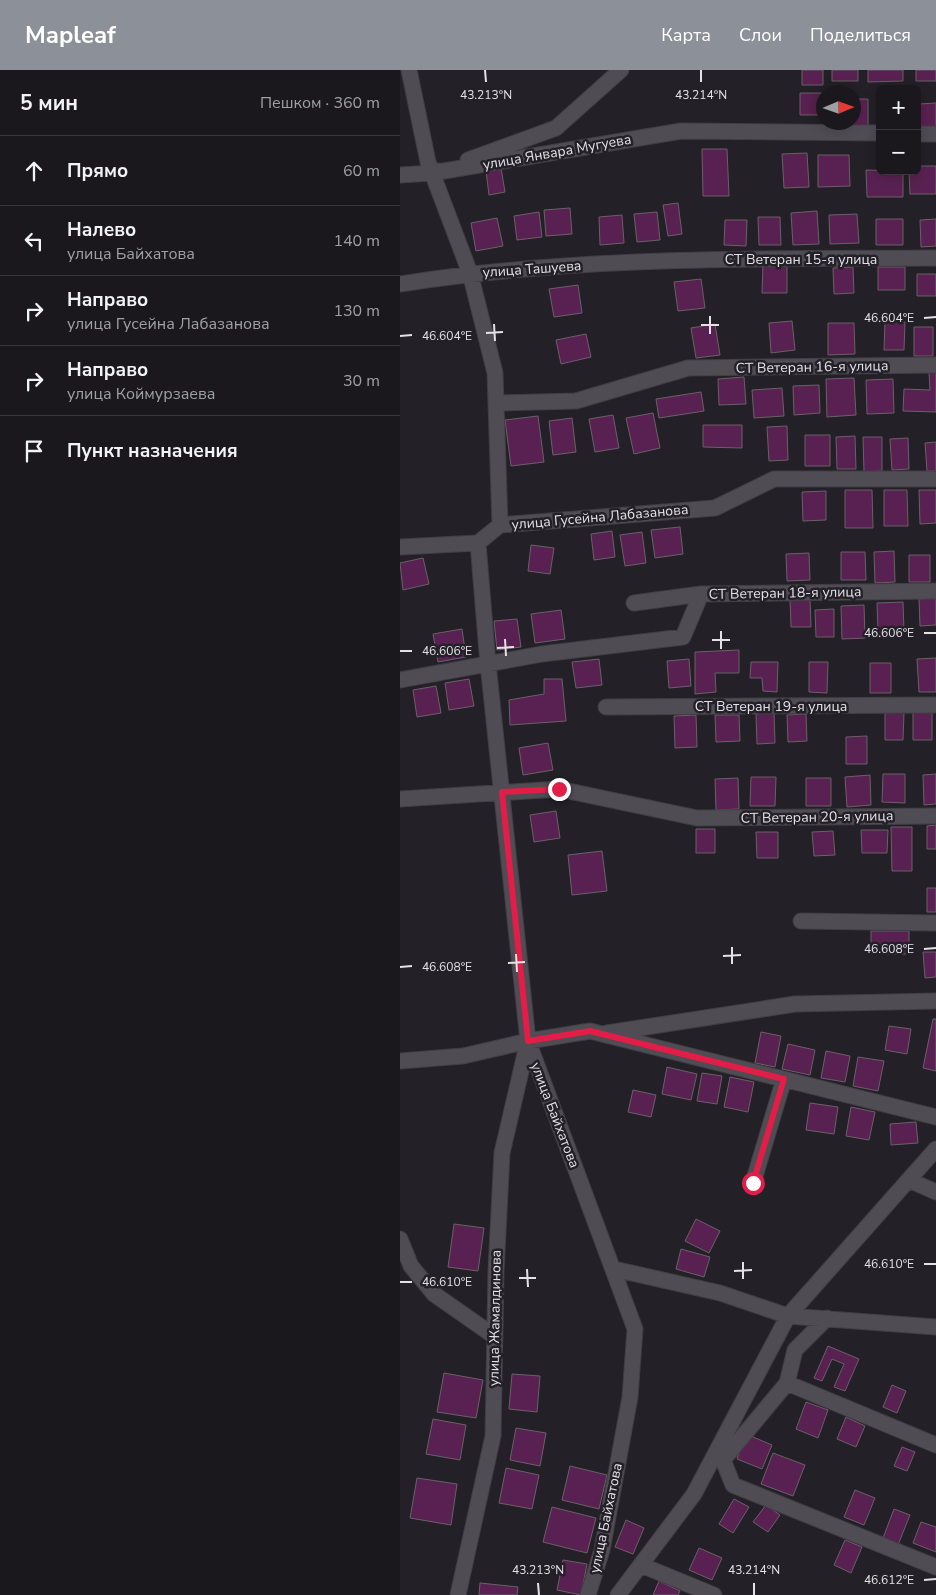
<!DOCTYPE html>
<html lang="ru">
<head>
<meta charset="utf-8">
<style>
  body { margin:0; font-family:"Nunito Sans",sans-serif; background:#232126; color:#f1f3f6 }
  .controls { position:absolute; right:15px; top:15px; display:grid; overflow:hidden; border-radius:8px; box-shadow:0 2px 12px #0003 }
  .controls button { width:45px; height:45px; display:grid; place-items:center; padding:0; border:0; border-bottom:1px solid #38373b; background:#1a181d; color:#f1f3f6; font:25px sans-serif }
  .compass { position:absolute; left:416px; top:15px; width:45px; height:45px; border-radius:50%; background:#1a181d; box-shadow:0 2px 12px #0003; rotate:88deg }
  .stop { position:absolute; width:15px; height:15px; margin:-11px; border:4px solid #e11d48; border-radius:50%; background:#fff }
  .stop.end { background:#e11d48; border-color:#fff; box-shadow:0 1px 5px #0008 }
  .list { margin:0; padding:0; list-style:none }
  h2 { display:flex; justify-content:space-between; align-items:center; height:65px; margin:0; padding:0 20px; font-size:21px }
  h2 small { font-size:16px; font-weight:400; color:#9fa0a4 }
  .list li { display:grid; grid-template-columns:32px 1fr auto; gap:15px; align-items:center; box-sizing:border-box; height:70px; padding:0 20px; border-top:1px solid #38373b }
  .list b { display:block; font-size:19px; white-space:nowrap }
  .list p { margin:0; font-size:16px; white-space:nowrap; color:#9fa0a4 }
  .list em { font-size:16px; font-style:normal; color:#9fa0a4 }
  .icon { flex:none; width:28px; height:28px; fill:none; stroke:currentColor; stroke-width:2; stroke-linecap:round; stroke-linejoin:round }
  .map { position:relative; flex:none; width:536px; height:1525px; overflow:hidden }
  header { display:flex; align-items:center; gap:30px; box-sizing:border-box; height:70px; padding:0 25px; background:#8c9099; color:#fff }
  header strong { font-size:24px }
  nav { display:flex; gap:28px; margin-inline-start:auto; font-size:18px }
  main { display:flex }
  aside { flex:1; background:#1a181d }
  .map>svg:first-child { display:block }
</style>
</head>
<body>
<header>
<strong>Mapleaf</strong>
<nav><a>Карта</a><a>Слои</a><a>Поделиться</a></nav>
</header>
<main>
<aside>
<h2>5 мин<small>Пешком · 360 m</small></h2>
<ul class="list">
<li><svg class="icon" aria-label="ahead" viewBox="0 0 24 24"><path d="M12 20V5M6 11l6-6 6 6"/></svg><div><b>Прямо</b></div><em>60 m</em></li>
<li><svg class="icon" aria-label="left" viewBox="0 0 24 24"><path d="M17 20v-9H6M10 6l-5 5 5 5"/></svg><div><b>Налево</b><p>улица Байхатова</p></div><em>140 m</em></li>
<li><svg class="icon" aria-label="right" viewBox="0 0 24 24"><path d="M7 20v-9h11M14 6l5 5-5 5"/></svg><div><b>Направо</b><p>улица Гусейна Лабазанова</p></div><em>130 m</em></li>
<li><svg class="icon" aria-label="right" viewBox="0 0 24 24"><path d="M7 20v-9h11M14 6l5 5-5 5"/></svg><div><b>Направо</b><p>улица Коймурзаева</p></div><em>30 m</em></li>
<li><svg class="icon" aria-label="arrive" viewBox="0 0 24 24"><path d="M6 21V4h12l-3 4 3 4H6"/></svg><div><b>Пункт назначения</b></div></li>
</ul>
</aside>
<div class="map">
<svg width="536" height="1525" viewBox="0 0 536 1525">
  <rect width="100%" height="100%" fill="#232027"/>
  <path fill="#592151" stroke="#696167" d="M402,0h21v15h-21z
    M432,0h26v11h-26z
    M468,0h35v11l-35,1z
    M516,0h20v11h-20z
    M400,23h23v22h-23z
    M453,29h15v28h-25v-5h10z
    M536,33v25l-16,1 -1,-25z
    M302,79h25l2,47h-26z
    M407,83l2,34 -25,1 -2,-34z
    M418,85h31l1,31 -32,1z
    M517,96h19v28h-26l-1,-23h8z
    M101,98l4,24 -16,3 -3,-24z
    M466,100l37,1v26h-36z
    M278,133l4,31 -14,2 -5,-31z
    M170,138l2,26 -26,2 -2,-26z
    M417,141l2,33 -26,1 -2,-32z
    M139,142l3,25 -25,3 -3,-24z
    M257,142l3,28 -23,2 -3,-28z
    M457,144l2,29 -29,1 -1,-29z
    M222,145l2,28 -24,2 -1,-28z
    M358,147h22l1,28h-22z
    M97,148l6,28 -27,5 -5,-28z
    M476,149h27v26h-27z
    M536,149v27l-15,1 -1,-27z
    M325,150h22l-1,26 -22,-1z
    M363,194h24v29h-25z
    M453,197l1,26 -20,1 -1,-26z
    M478,197h27v23h-27z
    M517,204h19v22h-19z
    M301,209l4,29 -27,3 -4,-29z
    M178,215l4,28 -28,4 -5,-28z
    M392,251l3,29 -24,3 -2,-30z
    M485,251l20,1 -1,28h-20z
    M428,253h26l1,31 -27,1z
    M315,254l5,31 -24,3 -5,-30z
    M514,257h19v29h-19z
    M186,264l5,23 -30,7 -5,-24z
    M529,302h7v40l-33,-1 1,-22 26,1z
    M344,307l2,27 -27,1 -1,-26z
    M454,308l2,37 -29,2 -1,-38z
    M493,309l1,34 -27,1 -1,-34z
    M419,315l1,28 -26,2 -1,-29z
    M382,318l2,28 -30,2 -2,-28z
    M301,322l3,19 -45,7 -3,-19z
    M253,343l7,35 -26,6 -8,-36z
    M213,345l6,33 -24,4 -6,-33z
    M138,346l6,46 -33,4 -6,-46z
    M172,348l4,34 -23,3 -4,-34z
    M303,355h39v23l-39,-1z
    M387,356l1,34 -19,1 -2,-34z
    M405,365h25v31h-25z
    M455,366l1,33h-19l-1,-32z
    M463,367h19v34l-18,1z
    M508,368l1,31 -17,1 -2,-31z
    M536,372v29h-9l-2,-28z
    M445,420h27l1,38h-28z
    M484,420h23l1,36h-24z
    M519,420h17v33l-16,1z
    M426,421v29l-23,1 -1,-29z
    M280,457l3,27 -28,4 -4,-28z
    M212,461l3,26 -21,3 -3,-26z
    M242,462l4,31 -21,3 -5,-31z
    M131,475l23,3 -4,26 -22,-3z
    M494,481l1,31 -20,1 -1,-31z
    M441,482h24l1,28h-25z
    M409,483l1,27 -23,1 -1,-27z
    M509,485h21v27h-21z
    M23,488l6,26 -26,6 -3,-27z
    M536,528v27l-16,1 -1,-27z
    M390,530h20l1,27h-20z
    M503,532l1,29 -26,1 -1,-29z
    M464,535l1,33 -23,1 -1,-33z
    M434,539v28h-18l-1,-27z
    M161,540l4,29 -30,4 -4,-29z
    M117,549l4,28 -24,3 -3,-29z
    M62,559l4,28 -28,5 -5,-28z
    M339,580v23h-24l1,19 -21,2v-42z
    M536,588v34h-17l-2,-33z
    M199,589l3,26 -26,3 -4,-26z
    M289,589l2,27 -22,2 -2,-27z
    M351,592h27l-1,30 -14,-1 -1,-13h-12z
    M409,592h19l-1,31 -18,-1z
    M470,593h21v30h-21z
    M69,609l5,27 -25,4 -4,-27z
    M144,609h18l4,42 -56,4 -1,-25 35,-6z
    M36,616l5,27 -24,4 -4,-27z
    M485,642h19l-1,28h-18z
    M513,642h19v28h-19z
    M374,643l1,30 -18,1 -1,-30z
    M406,644l1,27 -19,1 -1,-27z
    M296,645l1,32 -22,1 -1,-32z
    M315,645h24l1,26 -24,1z
    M467,666v28h-21v-27z
    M148,673l5,27 -30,5 -4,-27z
    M483,704h22v29l-23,-1z
    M536,704v30l-12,1 -1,-30z
    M470,705l1,30 -24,2 -2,-30z
    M351,707h25l-1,29h-25z
    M338,708l1,31 -23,1 -1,-31z
    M406,708h25v28h-25z
    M156,741l4,27 -26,4 -4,-27z
    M536,755v24h-9v-23z
    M491,757h21v44h-20z
    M296,759h19v24h-19z
    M461,760h27l-1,23h-25z
    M433,761l2,24 -21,1 -2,-24z
    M356,762h22v26h-21z
    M202,781l5,40 -35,4 -4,-40z
    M527,818h9v24h-9z
    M471,861h38v23h-38z
    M523,882h13v25l-11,1z
    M533,949h3v52l-13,-3z
    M489,956l22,3 -4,25 -22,-4z
    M361,962l20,4 -6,31 -20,-4z
    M388,974l27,6 -5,25 -28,-6z
    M426,981l24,5 -5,26 -24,-4z
    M458,987l26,4 -6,30 -25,-5z
    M267,997l30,7 -6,26 -29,-6z
    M302,1003l20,3 -5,28 -20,-3z
    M330,1007l24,5 -6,30 -24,-5z
    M233,1020l23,5 -5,22 -23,-5z
    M410,1033l28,4 -4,27 -28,-4z
    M451,1037l24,5 -6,28 -23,-4z
    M516,1052l2,21 -27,2 -1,-21z
    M296,1149l24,12 -11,22 -24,-12z
    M54,1154l30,4 -6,43 -30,-4z
    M281,1179l29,8 -6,20 -28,-8z
    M428,1276l31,13 -14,32 -11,-4 10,-23 -12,-5 -10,22 -8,-3z
    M44,1303l39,7 -7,38 -39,-6z
    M112,1304l28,2 -3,36 -28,-3z
    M492,1315l14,6 -9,22 -14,-6z
    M406,1332l22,8 -10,28 -22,-9z
    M446,1347l19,9 -9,21 -19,-8z
    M33,1349l33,6 -6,35 -34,-6z
    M116,1358l30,5 -6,33 -30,-6z
    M353,1367l19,8 -10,24 -25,-10 6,-17z
    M502,1377l13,5 -8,19 -13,-5z
    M373,1383l32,12 -12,31 -32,-12z
    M170,1396l37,9 -8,34 -37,-9z
    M106,1398l33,7 -7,34 -33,-6z
    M17,1408l40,6 -6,41 -41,-7z
    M455,1420l20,8 -11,27 -20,-8z
    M334,1429l15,8 -16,26 -14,-9z
    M366,1435l14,10 -12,17 -15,-10z
    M152,1437l44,11 -9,35 -44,-11z
    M494,1439l16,6 -12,30 -15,-7z
    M226,1450l18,8 -11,26 -18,-7z
    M521,1452l15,5v25l-23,-9z
    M445,1470l17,7 -11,26 -17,-8z
    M299,1478l23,10 -10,22 -23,-10z
    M163,1490l24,4 -6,31 -24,-5z
    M259,1511l21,10 -2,4h-25z
    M80,1513l38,4 -1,8h-38z"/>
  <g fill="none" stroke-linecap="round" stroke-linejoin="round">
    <g stroke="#413d44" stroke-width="17">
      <path id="minor" d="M9,0l19,92 42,111 25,100 5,152
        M517,64h19
        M68,90l88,-32 65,-58
        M32,103l249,-42 199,2
        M0,105l32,-2 7,-2
        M0,214c177,-28 357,-25 536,-26
        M96,333l80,-2 112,-33 248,-3
        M0,477l78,-4
        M234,533l67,-9 235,-3
        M0,610l142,-26 141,-17 18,-43
        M206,637l330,-2
        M0,729l159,-10 138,29 239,-2
        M401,851l135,2
        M207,963l188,-29 141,-3
        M0,991l63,-5 65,-15
        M509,1110l27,12
        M353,1113l31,-104
        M0,1169l11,27 23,28 60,42
        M214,1199l106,24 68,23 148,11
        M427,1248l-32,32 -8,33 -64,77 10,25 203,82
        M387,1313l149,62
        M241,1495l73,30
        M58,1525l35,-159 3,-165 6,-118 26,-112 -40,-377 -10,-121 22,-18 215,-17 59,-29h162
        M188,1525l14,-45 28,-153 5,-68 -107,-288 62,-10 346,86
        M218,1525l76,-101 94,-178 148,-167"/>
    </g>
    <use href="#minor" stroke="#504c54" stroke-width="15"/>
  </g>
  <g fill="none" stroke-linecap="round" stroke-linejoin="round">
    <path stroke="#e11d48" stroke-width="6" d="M159,719l-57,3 26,249 62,-10 194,48 -31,104"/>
  </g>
  <path fill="none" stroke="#e4e2e7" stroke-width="2" d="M85,0l1,12M301,0v12M310,246v18M524,248l12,-1M94,254l1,17M301,255h18M86,263l17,-1M0,266l12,-1M321,561v18M524,563h12M105,569l1,17M312,570h18M97,578l17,-1M0,581h12M332,877v17M524,879l12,-1M116,884l1,18M323,886l18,-1M108,893l17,-1M0,897l12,-1M343,1192v17M524,1194h12M127,1199l1,18M334,1201l18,-1M119,1208h17M0,1212h12M524,1510l12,-1M138,1513l1,12M354,1513v12"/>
  <g text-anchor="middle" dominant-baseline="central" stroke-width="5" stroke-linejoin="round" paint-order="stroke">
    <g font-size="14" fill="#e4e2e7" stroke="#232027">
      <text transform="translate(157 82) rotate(-10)">улица Январа Мугуева</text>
      <text x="401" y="189">СТ Ветеран 15-я улица</text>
      <text transform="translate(132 199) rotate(-4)">улица Ташуева</text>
      <text transform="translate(412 297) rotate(-1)">СТ Ветеран 16-я улица</text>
      <text transform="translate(200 447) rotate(-5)">улица Гусейна Лабазанова</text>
      <text transform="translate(385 523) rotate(-1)">СТ Ветеран 18-я улица</text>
      <text x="371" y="636">СТ Ветеран 19-я улица</text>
      <text transform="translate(417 747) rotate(-1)">СТ Ветеран 20-я улица</text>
      <text transform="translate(155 1045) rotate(69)">улица Байхатова</text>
      <text transform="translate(95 1248) rotate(-89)">улица Жамалдинова</text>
      <text transform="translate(206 1448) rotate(-78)">улица Байхатова</text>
    </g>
  </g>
  <g font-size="12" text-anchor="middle" fill="#e4e2e7" stroke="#232027" stroke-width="5" stroke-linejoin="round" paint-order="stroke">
    <text x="86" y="29">43.213°N</text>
    <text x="301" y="29">43.214°N</text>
    <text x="489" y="252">46.604°E</text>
    <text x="47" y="270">46.604°E</text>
    <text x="489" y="567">46.606°E</text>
    <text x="47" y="585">46.606°E</text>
    <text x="489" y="883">46.608°E</text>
    <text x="47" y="901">46.608°E</text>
    <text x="489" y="1198">46.610°E</text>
    <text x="47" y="1216">46.610°E</text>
    <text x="138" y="1504">43.213°N</text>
    <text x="354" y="1504">43.214°N</text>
    <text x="489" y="1514">46.612°E</text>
  </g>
</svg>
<div class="controls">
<button>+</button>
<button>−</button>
</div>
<svg class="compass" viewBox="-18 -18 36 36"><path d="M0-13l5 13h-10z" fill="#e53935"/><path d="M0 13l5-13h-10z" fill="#9fa0a4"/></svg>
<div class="stop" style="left:353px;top:1113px"></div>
<div class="stop end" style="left:159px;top:719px"></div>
</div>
</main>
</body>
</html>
